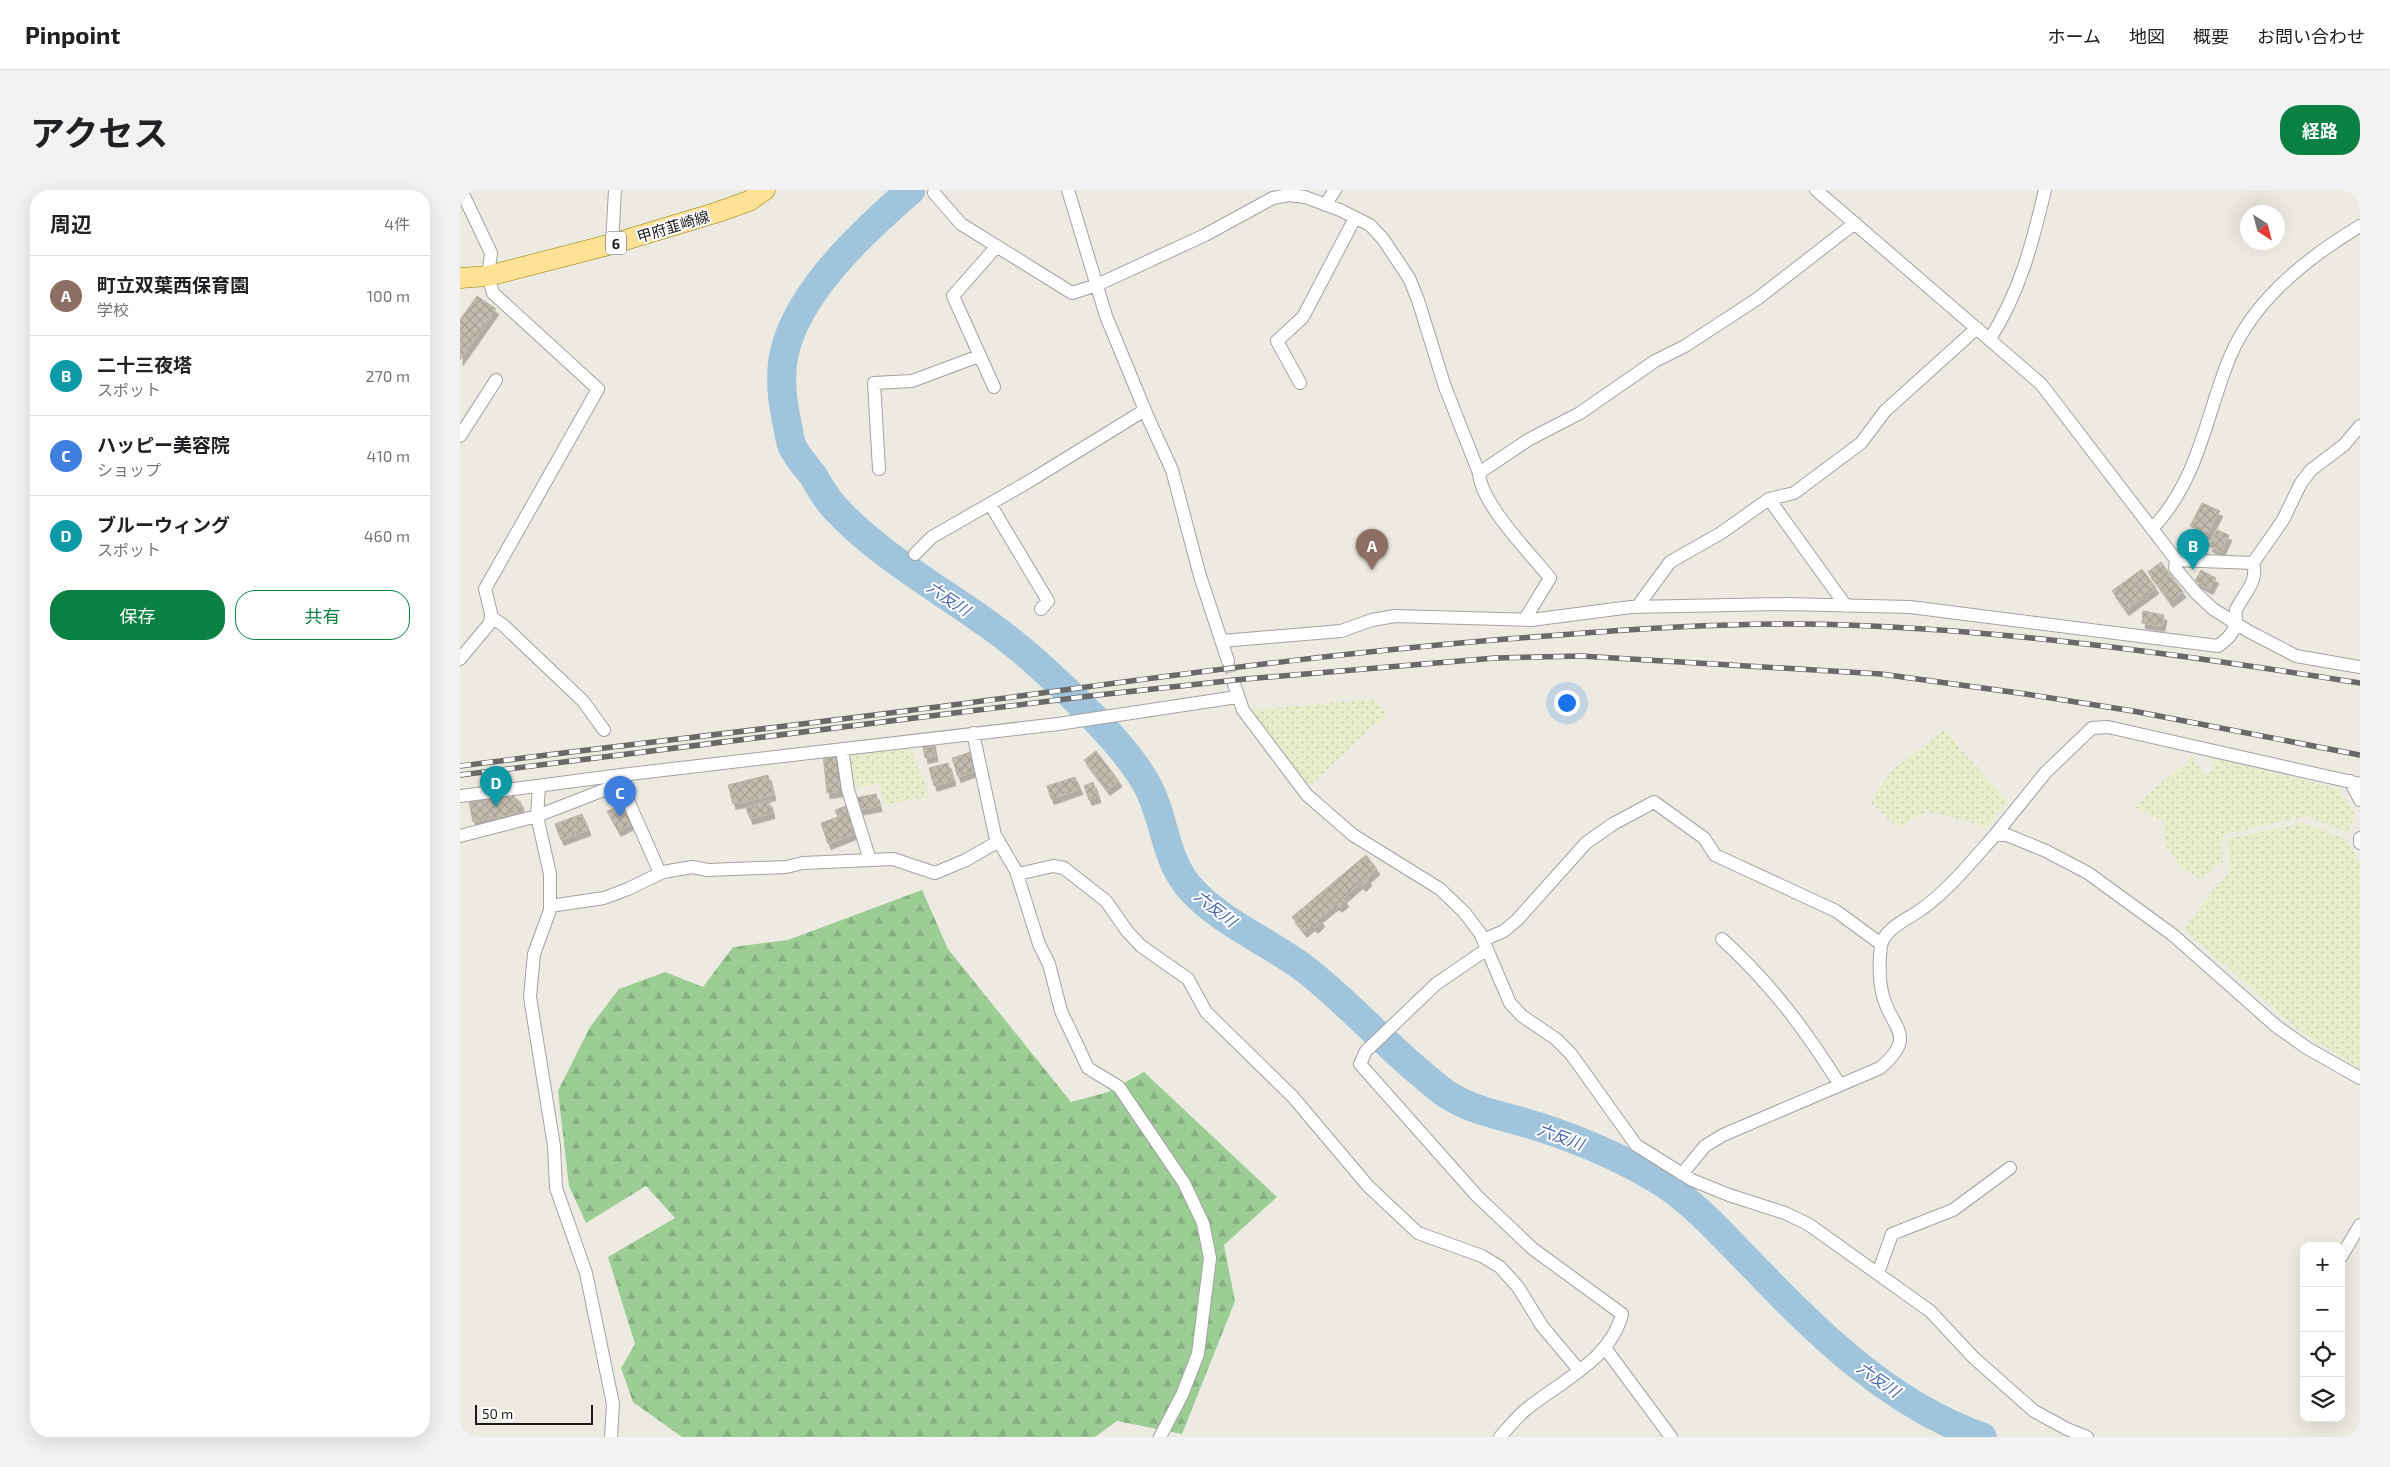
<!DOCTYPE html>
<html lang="ja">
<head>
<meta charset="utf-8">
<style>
  body { margin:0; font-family:"Exo 2","Noto Sans JP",sans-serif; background:#f2f2f2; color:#202124 }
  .controls { position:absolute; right:15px; bottom:15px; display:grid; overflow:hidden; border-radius:10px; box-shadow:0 5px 20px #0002 }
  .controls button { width:45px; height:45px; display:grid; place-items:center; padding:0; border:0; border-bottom:1px solid #e0e0e0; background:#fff; color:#202124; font:25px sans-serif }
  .compass { position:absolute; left:1780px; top:15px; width:45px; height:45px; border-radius:50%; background:#fff; box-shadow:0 5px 20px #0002; rotate:144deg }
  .scale { position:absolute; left:15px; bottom:12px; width:118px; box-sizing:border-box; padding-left:5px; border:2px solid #1b1b1b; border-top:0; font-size:14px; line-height:18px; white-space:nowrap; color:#1b1b1b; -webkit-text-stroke:4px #fff; paint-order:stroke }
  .you { position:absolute; left:1106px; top:512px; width:18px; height:18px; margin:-12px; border:4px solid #fff; border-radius:50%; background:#1a73e8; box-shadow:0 0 0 8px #1a73e833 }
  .badge { display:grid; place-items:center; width:32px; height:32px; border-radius:50%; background:#0b8043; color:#fff; font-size:16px; font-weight:700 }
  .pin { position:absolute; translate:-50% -41px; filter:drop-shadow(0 1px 2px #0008) }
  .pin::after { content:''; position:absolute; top:26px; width:18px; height:15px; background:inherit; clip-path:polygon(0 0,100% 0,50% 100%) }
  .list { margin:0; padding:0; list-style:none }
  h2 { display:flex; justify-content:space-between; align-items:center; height:65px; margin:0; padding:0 20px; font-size:21px }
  h2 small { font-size:16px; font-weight:400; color:#757577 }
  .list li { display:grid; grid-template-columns:32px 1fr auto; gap:15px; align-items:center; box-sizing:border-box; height:80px; padding:0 20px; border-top:1px solid #e0e0e0 }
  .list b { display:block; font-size:19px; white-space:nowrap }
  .list p { margin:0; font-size:16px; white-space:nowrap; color:#757577 }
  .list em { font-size:16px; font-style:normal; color:#757577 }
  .actions { display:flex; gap:10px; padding:15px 20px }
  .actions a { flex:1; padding:11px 0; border:1px solid #0b8043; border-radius:20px; text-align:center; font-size:18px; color:#0b8043 }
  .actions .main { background:#0b8043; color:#fff }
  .icon { flex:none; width:28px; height:28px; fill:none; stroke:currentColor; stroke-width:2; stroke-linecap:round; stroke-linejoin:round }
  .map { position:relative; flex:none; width:1900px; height:1247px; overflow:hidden; border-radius:20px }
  header { display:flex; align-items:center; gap:30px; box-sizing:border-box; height:70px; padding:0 25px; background:#fff; border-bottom:1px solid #e0e0e0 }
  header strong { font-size:24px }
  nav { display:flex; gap:28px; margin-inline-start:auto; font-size:18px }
  .intro { display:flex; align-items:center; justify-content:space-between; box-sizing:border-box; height:120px; padding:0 30px }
  h1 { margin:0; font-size:35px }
  .button { padding:12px 22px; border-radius:20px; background:#0b8043; color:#fff; font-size:18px; font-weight:700 }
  main { display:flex; gap:30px; padding:0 30px }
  aside { flex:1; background:#fff; border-radius:20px; box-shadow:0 5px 20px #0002 }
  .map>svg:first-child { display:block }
</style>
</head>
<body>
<header>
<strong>Pinpoint</strong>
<nav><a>ホーム</a><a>地図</a><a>概要</a><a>お問い合わせ</a></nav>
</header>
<div class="intro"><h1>アクセス</h1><a class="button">経路</a></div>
<main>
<aside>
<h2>周辺<small>4件</small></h2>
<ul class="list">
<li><span class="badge" style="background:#8d6e63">A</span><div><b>町立双葉西保育園</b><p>学校</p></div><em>100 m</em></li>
<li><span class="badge" style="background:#0f9aa8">B</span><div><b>二十三夜塔</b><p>スポット</p></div><em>270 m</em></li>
<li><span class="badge" style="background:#3f7fe0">C</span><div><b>ハッピー美容院</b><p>ショップ</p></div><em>410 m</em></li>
<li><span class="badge" style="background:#0f9aa8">D</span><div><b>ブルーウィング</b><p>スポット</p></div><em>460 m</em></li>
</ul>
<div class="actions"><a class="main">保存</a><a>共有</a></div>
</aside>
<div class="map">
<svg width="1900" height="1247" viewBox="0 0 1900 1247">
  <defs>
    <pattern id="farmland-dots" width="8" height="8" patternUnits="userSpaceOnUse" patternTransform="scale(1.25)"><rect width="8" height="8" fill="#e5edcb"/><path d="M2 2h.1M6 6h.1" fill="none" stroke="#c4cbae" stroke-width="1.8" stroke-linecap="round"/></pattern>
    <pattern id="forest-firs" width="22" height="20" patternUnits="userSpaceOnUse" patternTransform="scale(1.25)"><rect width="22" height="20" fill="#9bcd94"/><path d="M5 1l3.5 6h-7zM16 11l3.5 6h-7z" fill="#85af7f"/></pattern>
    <pattern id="building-cross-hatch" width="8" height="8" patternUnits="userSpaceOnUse" patternTransform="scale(1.25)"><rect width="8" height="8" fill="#c2bbb0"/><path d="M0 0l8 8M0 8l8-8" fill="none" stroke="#a6a097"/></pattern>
    <filter id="shadow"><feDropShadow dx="3" dy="5.5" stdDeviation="0" flood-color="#0004"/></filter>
  </defs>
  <rect width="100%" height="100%" fill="#edebe1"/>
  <path fill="url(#farmland-dots)" d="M915,509l12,15 -77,71 -9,-8 -50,-67z
    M1484,540l63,71 -20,26 -60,-16 -29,16 -27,-24 8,-15 16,-20z
    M449,555l21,51 -47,9 -3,-21 -27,4 -6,-36z
    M1732,565l12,21 10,-6v-12l122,30 19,27 -7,18 -42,-17 -78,17 -6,5 1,24 -23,17 -18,-11 -15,-20 -4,-27 -30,-15 52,-42z
    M1843,633l43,16 14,25v205l-61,-39 -115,-101 47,-61 -4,-29z"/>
  <path fill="url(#forest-firs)" d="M462,700l26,59 123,153 37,-10 36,-20 133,125 -53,48 11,56 -53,133 -65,-13 -22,16h-413l-49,-35 -12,-34 14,-24 -27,-87 67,-39 -29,-32 -60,37 -17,-37 -11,-95 32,-64 29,-38 46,-17 38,15 30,-40 55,-7z"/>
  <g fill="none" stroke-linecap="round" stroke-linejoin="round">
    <path stroke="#a0c4dc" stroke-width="29" d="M451,0c-45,39 -106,95 -124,153 -8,24 -6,51 -1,75 2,9 3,20 6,28 5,11 15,21 22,31 6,11 13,22 21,31 57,61 135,96 196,150 37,33 91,83 115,125 19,33 18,76 44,105 31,35 78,53 115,81 40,31 75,70 113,102 10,8 19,17 30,24 24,15 44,18 71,26 47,13 106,37 147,64 34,23 61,55 90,84 65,68 136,136 226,168"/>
  </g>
  <path fill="url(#building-cross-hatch)" stroke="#bfb4a3" filter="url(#shadow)" d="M17,106l19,13 -36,51v-40z
    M1742,313l18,8 -13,24 -17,-9z
    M1732,340l14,7 -6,11 -14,-8z
    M1757,340l12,5 -8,17 -12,-6z
    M1701,372l22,30 -13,10 -22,-30z
    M1682,379l14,19 -30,22 -14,-19z
    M1741,380l15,8 -6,11 -15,-8z
    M1683,421l21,4 -2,11 -20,-3z
    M472,550l3,16 -10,2 -3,-15z
    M636,561l23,30 -12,9 -23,-30z
    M511,562l6,18 -19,7 -6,-19z
    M377,563l5,38 -15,2 -4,-38z
    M488,573l5,17 -19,6 -5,-18z
    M308,585l5,20 -40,9 -5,-19z
    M615,587l5,12 -29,10 -4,-13z
    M633,592l5,15 -9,3 -5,-14z
    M54,603l1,9 5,-1 3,11 -50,10 -4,-20z
    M416,604l3,12 -22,4 -2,-12z
    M159,607l14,26 -15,8 -11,-20 9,-4 -3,-7z
    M309,611l3,12 -22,6 -4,-11z
    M386,616l10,27 -28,11 -7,-21 17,-6 -3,-7z
    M122,624l6,16 -27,10 -6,-16z
    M906,665l11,14 -10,9 2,2 -6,6 -3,-3 -17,15 3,3 -7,6 -3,-3 -17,14 3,3 -7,7 -3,-3 -8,7 -12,-15z"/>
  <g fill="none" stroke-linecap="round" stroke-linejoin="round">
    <path stroke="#c3c1b9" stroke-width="12" stroke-dasharray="12 6" stroke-linecap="butt" d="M768,471l6,23"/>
    <g stroke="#a2a2a2" stroke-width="14">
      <path id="street" d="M608,0l38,126 43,104 23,50 28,106 28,85
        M1356,0l225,194 135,176 -1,8 21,25 17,16 35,22 48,25 64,11
        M474,3l27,31 111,69 25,-8 108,-50 68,-37 16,-3 16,2 35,13 30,15 13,14 26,39 9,22 27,87 34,86c2,31 51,80 71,105l-25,41
        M865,15l10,-15
        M152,54l3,-54
        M1530,149c30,-48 42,-94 55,-149
        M840,193l-23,-42 26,-24 52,-99
        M534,197l-41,-91 44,-50
        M0,246l36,-56
        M419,279l-5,-86 38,-2 67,-25
        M1019,283l49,-33 52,-27 75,-52 30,-15 72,-47 98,-76
        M1309,309l77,107
        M530,314l58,97 -7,8
        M1692,339c45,-48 52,-104 74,-162 22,-63 79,-108 134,-141
        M455,364l17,-17 96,-55 117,-72
        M1716,370l77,3 30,-43 18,-37 10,-13 33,-25 16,-19
        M1177,417l33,-45 51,-29 48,-34 25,-6 67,-50 24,-32 92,-83
        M31,427l12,8 80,76 21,29
        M762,451l119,-10 31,-11 23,-4 136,4 100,-13 155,-3 124,3 308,39c9,-6 17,-14 18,-25 0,-4 -1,-8 0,-11 7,-16 23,-28 17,-47
        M0,469l30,-36 1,-10 -6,-24 113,-200 -105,-96 -5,-17 3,-23 -30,-63
        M774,494l9,26 64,85 46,40 87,54 24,23 16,21 30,70 12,13 34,23 15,15 65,91 56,35 37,15 56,18 23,11 122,87 44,47 60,53 33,18 20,8
        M513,543l22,102 21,36 23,73 10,20 12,47 27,57 31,19 65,96 19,40 7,35 -12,96 -16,41 -22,42
        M382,559l6,41 22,70
        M158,588l42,95
        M1890,591l10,19
        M79,596l-2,30 13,58v36l-16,44 -4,43 24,149 2,42 30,85 27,131 -2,33
        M0,606l161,-21 437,-51 179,-27
        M1535,645l51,-63 46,-44 16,-1 252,57
        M0,646l77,-20 72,-28 12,-13
        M1900,648v5
        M558,684l35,-8 11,2 42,33 21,30 14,15 47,33 18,33 87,85 75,89 50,47 64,23 18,11 18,20 24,39 37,44
        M90,716l54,-8 24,-9 35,-17 29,-5 16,3 78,-3 17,-4 90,-4 42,14 31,-13 33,-19
        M1262,749c50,46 82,89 118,146
        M1023,750l21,-9 13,-11 69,-77 27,-19 41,-22 50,36 11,17 121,56 45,33
        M1027,759l-51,35 -70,67 -6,13 117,132 56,53 89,65c-11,45 -59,66 -93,93 -11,8 -20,20 -29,30
        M1222,984l23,-28 18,-11 157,-67c40,-34 9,-40 2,-76 -3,-13 -3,-33 -1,-46 2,-16 26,-27 38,-35 29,-20 52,-49 76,-76h12l39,16 42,22 85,62 103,91 31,22 53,30
        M1881,1067l19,-32
        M1418,1083l14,-39 61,-24 57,-42
        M1145,1158l66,89"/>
    </g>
    <g stroke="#937c00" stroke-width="21">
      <path id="primary" d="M0,88l28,-2 124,-32 106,-32 31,-11 16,-11"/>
    </g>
    <use href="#street" stroke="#fff" stroke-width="12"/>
    <use href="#primary" stroke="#fde296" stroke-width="20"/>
    <g stroke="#696969" stroke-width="5.5">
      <path id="rail" d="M0,576c194,-25 388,-46 582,-73 168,-23 336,-45 505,-57 87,-7 173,-13 259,-12 186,3 371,30 554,59
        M0,585l638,-80 147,-16 250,-21 86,-2 300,18 145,20 107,17 227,44"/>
    </g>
    <use href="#rail" stroke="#fff" stroke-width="4" stroke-dasharray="11" stroke-linecap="butt"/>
  </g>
  <g text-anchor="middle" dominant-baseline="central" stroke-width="4" stroke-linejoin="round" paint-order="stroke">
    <rect fill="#fff" stroke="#5f5f5f" stroke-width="1" x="146" y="41.5" width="20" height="23" rx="4"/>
    <g font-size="14" font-weight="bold" fill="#1b1b1b">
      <text x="156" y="53">6</text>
    </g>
    <g font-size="15" fill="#1b1b1b" stroke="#fff">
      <text transform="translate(213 36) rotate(-17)">甲府韮崎線</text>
    </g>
    <g font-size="16" font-style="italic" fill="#4868ab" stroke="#fff">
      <text transform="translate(489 408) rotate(34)">六反川</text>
      <text transform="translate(756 718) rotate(38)">六反川</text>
      <text transform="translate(1101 946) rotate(20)">六反川</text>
      <text transform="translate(1419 1189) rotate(35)">六反川</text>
    </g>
  </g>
</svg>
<div class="controls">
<button>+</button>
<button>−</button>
<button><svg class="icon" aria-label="locate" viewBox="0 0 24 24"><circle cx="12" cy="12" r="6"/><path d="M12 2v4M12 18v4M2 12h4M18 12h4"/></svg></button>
<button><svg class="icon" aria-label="layers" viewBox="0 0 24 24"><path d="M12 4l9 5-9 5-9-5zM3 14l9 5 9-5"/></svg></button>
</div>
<svg class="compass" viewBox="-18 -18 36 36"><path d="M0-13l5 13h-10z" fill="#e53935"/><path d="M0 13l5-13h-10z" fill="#757577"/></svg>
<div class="scale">50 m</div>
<div class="you"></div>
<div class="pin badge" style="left:912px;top:380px;background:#8d6e63">A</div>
<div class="pin badge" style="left:1733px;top:380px;background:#0f9aa8">B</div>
<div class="pin badge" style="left:160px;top:627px;background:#3f7fe0">C</div>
<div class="pin badge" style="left:36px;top:617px;background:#0f9aa8">D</div>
</div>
</main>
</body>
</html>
